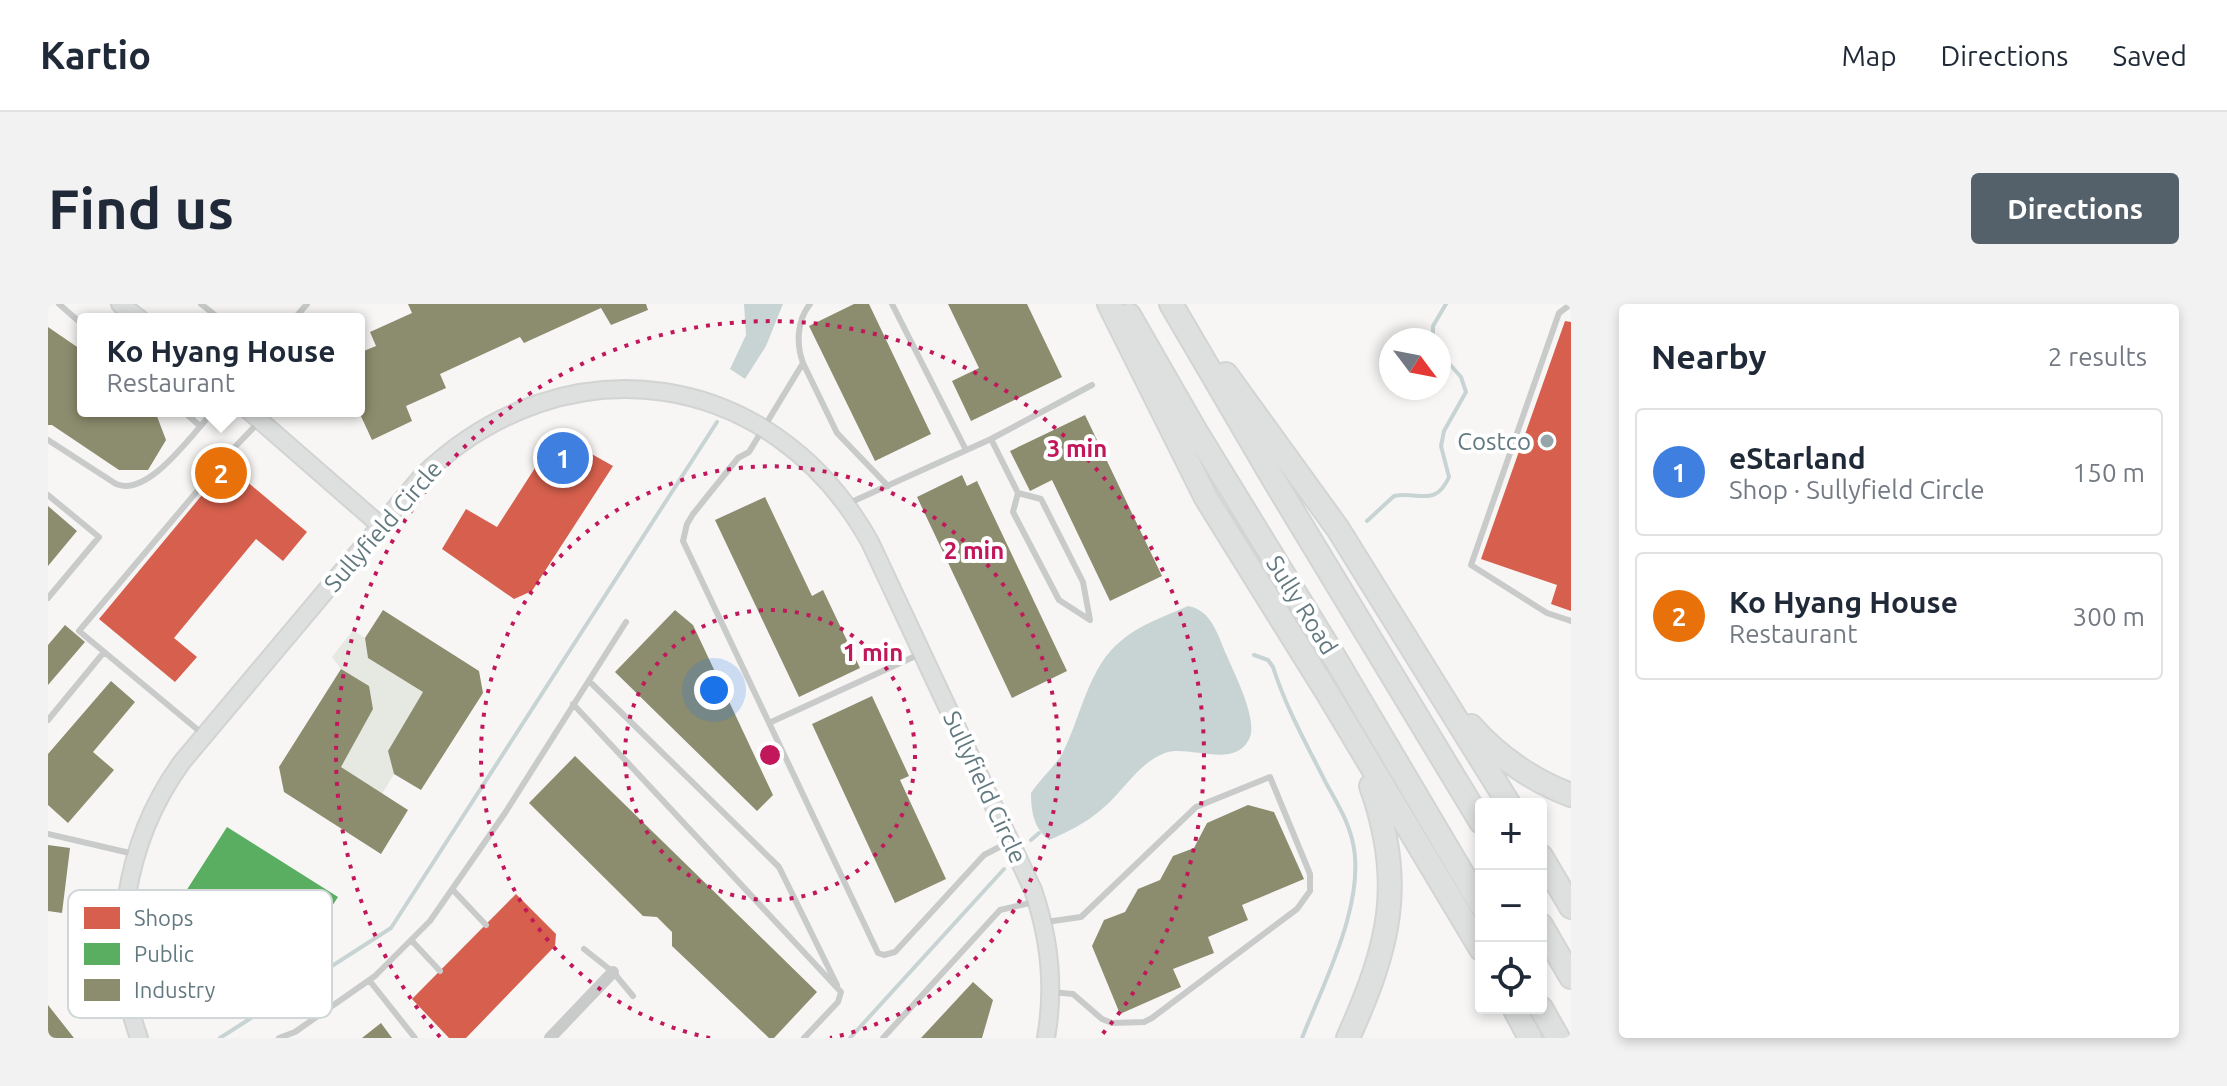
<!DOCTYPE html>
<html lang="en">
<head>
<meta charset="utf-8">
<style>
  body { margin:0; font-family:Ubuntu,sans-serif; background:#f2f2f3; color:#1f2937 }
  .controls { position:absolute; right:24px; bottom:24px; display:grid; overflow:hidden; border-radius:8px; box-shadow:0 4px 12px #0003 }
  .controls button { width:72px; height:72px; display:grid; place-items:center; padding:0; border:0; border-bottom:2px solid #e0e1e3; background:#fff; color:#1f2937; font:40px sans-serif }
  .compass { position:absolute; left:1331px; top:24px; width:72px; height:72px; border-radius:50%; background:#fff; box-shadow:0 4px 12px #0003; rotate:122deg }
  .you { position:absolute; left:666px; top:386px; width:28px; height:28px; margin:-20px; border:6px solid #fff; border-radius:50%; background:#1a73e8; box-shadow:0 0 0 12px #1a73e833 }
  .badge { display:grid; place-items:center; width:52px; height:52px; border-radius:50%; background:#55616a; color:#fff; font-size:26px; font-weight:700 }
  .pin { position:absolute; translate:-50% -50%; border:4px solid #fff; box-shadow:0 2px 8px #0006 }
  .popup { position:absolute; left:29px; top:9px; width:288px; height:104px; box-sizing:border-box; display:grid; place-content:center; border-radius:8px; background:#fff; filter:drop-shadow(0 2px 6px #0005); font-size:26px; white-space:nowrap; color:#747a83 }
  .popup b { font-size:30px; color:#1f2937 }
  .popup::after { content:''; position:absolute; left:50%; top:100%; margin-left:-16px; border:16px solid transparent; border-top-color:#fff }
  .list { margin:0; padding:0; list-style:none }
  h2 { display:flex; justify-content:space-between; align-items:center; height:104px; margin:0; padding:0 32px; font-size:34px }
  h2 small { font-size:26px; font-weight:400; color:#747a83 }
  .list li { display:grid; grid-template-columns:52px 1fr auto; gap:24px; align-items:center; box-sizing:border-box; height:128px; margin:0 16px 16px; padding:0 16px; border:2px solid #e0e1e3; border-radius:8px }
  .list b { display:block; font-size:30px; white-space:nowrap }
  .list p { margin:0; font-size:26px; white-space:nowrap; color:#747a83 }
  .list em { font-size:26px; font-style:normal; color:#747a83 }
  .icon { flex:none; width:44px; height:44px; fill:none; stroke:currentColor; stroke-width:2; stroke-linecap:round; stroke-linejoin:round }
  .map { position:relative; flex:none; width:1523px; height:734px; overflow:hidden; border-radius:8px }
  header { display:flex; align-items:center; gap:48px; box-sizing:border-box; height:112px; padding:0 40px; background:#fff; border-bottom:2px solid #e0e1e3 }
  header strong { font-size:38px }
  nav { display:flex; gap:44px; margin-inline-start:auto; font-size:28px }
  .intro { display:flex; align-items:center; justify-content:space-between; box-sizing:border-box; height:192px; padding:0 48px }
  h1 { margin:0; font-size:56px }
  .button { padding:20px 36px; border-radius:8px; background:#55616a; color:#fff; font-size:28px; font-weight:700 }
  main { display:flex; gap:48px; padding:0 48px }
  aside { flex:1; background:#fff; border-radius:8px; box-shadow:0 4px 12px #0003 }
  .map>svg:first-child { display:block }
</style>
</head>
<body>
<header>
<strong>Kartio</strong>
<nav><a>Map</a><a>Directions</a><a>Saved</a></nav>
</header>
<div class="intro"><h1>Find us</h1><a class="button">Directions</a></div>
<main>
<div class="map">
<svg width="1523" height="734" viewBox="0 0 1523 734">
  <rect width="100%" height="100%" fill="#f7f6f5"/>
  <path fill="#e6e8e2" d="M305,326l12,8 3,20 55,34 -35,59 6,23 -12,20 -41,-27 32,-58 -4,-21 -28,-19 -9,-12z"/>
  <path fill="#c8d4d4" d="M696,0h39l-17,42 -21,33 -15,-10 16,-34z
    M1140,302c24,4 30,30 39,50 8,19 30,62 23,81 -14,34 -61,7 -85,16 -27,10 -42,39 -63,56 -16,14 -34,23 -53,31 -15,-11 -18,-29 -18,-47 9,-14 24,-27 31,-39 19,-36 26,-88 60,-114 19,-16 44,-24 66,-34z"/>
  <path fill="#d6604d" d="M1517,17l6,1v289l-20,-7 6,-19 -76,-26z
    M533,144l32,18 -81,125 -18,8 -72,-50 24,-40 31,18 45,-70z
    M179,161l80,67 -24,29 -27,-22 -82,99 23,19 -22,25 -76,-63z
    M468,590l40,40 -1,12 -89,92h-17l-37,-39z"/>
  <path fill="#5aae61" d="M179,523l111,70 -19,29 -12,-6 -8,13 -28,-17 -9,13 -29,-17 -43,70 -16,-10 -11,-45z"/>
  <path fill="#8c8c6e" d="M360,0h238l2,6 -37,15 -10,-17 -77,35 -4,-6 -80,37 6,14 -40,18 6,15 -40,19 -13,-28v-59l17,-7 -6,-14 42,-19z
    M806,0h15l62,130 -56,27 -66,-135z
    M900,0h79l35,73 -91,44 -19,-40 27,-13z
    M0,23l35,24v60h72l11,29 -18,30h-29l-67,-45h-4z
    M1037,111l77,161 -52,25 -58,-121 -22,11 -20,-40z
    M914,171l5,11 10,-5 90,190 -55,27 -95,-201z
    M717,193l47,99 11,-6 37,78 -61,29 -84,-177z
    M0,202l29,25 -29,35z
    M335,306l96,61 4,22 -62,97 -27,-16 -6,-23 35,-59 -55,-34 -3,-20z
    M627,306l18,15 80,170 -16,16 -142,-139z
    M17,321l20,17 -37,43v-40z
    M293,365l28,17 4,23 -32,58 67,43 -27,44 -97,-62 -5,-25z
    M63,377l24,21 -42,50 21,18 -46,53 -20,-18v-51z
    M824,392l37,80 -9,4 46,99 -51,24 -83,-179z
    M527,452l242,236 -43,46h-5l-97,-92v-14l-15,-15 -14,-1 -114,-113z
    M1200,501l26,7 30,67 -62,26 6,15 -40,17 6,16 -41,16 8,18 -61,27 -28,-68 12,-26 21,-8 13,-23 22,-9 13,-24 21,-8 13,-25z
    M0,541l22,3 -8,65 -14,-2z
    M925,678l20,18 -11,38h-61z
    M0,701l26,33h-26z
    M333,719l11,15h-30z"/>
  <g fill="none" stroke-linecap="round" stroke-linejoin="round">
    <path stroke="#c8d4d4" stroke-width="4" d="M1385,36v-14l13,-22
      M1319,217l27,-25c25,-5 41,12 55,-19l-8,-31 3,-15 22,-39 -5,-15 -22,-25
      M1206,351l14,5 5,7c13,41 34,78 53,116 10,18 21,36 26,56 16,60 -28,143 -50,199
      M983,536l8,-7
      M172,734l171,-110 326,-506
      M802,734l154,-169"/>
    <g stroke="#d2d3d3" stroke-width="20">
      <path id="secondary" d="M72,0l20,15
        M201,107l132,115
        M91,734c-33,-91 -13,-199 43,-276l241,-287c143,-137 350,-107 447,67l163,348c17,49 22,97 13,148"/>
    </g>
    <g stroke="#d3d4d4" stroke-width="26">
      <path id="highway" d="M1061,0l97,194 122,196 153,255
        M1123,0l103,176 207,342
        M1081,11l66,115 138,225 148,250
        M1178,70l112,155 171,275
        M1423,422c26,30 62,55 100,69
        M1493,552l30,51
        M1493,621l30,52
        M1466,704l16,30
        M1493,704l17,30
        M1300,734c41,-91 58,-154 23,-252"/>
    </g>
    <path stroke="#c9cbcb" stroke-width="6" d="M11,0l24,21
      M153,0l19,15
      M762,0c-13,16 -14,40 -7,59l34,70 51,53
      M844,0l74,146
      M1523,0l-12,9 -88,252 76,48 24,8
      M246,15l13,-15
      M755,59l-54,89 -11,6 -45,56 -6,10 -4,17 195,412 6,2 11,-3 89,-97 25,-13
      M135,107l17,15
      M943,135l101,-54
      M0,136l68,44c33,14 77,-52 98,-73
      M0,191l51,42 -51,61
      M799,200l144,-65 27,54 -5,19 46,88 31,20 -7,-38 -42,-83 -23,-6
      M541,377l190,186 58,118
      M525,400l268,288 -3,10 -34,36
      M0,416l56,-68
      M721,419l153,-70
      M156,431l-125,-104 152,-180 29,-30
      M0,530l86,20
      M405,586l33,35
      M998,618l35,-5 115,-110 74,-30 40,97v17l-13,18 -145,109 -8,4 -32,1 -10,-4 -29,-25 -22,-2
      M364,637l28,30
      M536,645l29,23 20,24
      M321,676l46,58
      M231,734l16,-6 80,-56 55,-55 75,-108 121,-191
      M835,734l117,-128 34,-8"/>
    <path stroke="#c9cbcb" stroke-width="12" d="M502,734l63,-66"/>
    <use href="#secondary" stroke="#dedfdf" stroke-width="16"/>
    <use href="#highway" stroke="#dedfdf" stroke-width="22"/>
  </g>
  <g fill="none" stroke="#c2185b" stroke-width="4" stroke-dasharray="4 8">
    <circle cx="722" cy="451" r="145"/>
    <path d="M662 734A289 289 0 1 1 782 734"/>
    <path d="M392 733A434 434 0 1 1 1052 733"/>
  </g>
  <circle fill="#96a5a9" stroke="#fff" stroke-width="3" cx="1499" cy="137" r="8"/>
  <g text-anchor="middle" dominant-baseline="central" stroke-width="8" stroke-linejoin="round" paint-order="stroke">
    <g font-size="24" fill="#627980" stroke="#fff" text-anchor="end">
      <text x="1483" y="137">Costco</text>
    </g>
    <g font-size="24" fill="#627980" stroke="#fff">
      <text transform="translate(335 222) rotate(-49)">Sullyfield Circle</text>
      <text transform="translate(1254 301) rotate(58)">Sully Road</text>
      <text transform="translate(937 483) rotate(65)">Sullyfield Circle</text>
    </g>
  </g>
  <rect x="20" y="586" width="264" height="128" rx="12" fill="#fff" stroke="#d0d7d9" stroke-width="2"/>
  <rect x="36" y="603" width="36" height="22" fill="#d6604d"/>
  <rect x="36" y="639" width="36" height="22" fill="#5aae61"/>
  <rect x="36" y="675" width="36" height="22" fill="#8c8c6e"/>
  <g font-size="22" fill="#627980">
    <text x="86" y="622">Shops</text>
    <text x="86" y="658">Public</text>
    <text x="86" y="694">Industry</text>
  </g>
  <circle cx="722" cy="451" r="12" fill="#c2185b" stroke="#fff" stroke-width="4"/>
  <g font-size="24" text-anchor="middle" font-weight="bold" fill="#c2185b" stroke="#fff" stroke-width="8" stroke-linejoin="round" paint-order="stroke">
    <text x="1029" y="153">3 min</text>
    <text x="926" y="255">2 min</text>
    <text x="825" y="357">1 min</text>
  </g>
</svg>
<div class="controls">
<button>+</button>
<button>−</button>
<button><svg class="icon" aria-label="locate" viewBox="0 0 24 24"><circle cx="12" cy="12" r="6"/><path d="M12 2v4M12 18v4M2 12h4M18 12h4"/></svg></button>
</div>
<svg class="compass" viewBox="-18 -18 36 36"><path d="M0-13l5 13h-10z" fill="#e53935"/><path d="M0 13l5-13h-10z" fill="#747a83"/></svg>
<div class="you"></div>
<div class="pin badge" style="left:515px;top:154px;background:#3f7fe0">1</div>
<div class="pin badge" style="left:173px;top:169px;background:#e8710a">2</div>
<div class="popup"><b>Ko Hyang House</b>Restaurant</div>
</div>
<aside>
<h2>Nearby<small>2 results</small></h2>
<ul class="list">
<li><span class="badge" style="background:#3f7fe0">1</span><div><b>eStarland</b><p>Shop · Sullyfield Circle</p></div><em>150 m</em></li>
<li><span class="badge" style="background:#e8710a">2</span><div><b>Ko Hyang House</b><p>Restaurant</p></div><em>300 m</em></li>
</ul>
</aside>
</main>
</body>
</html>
